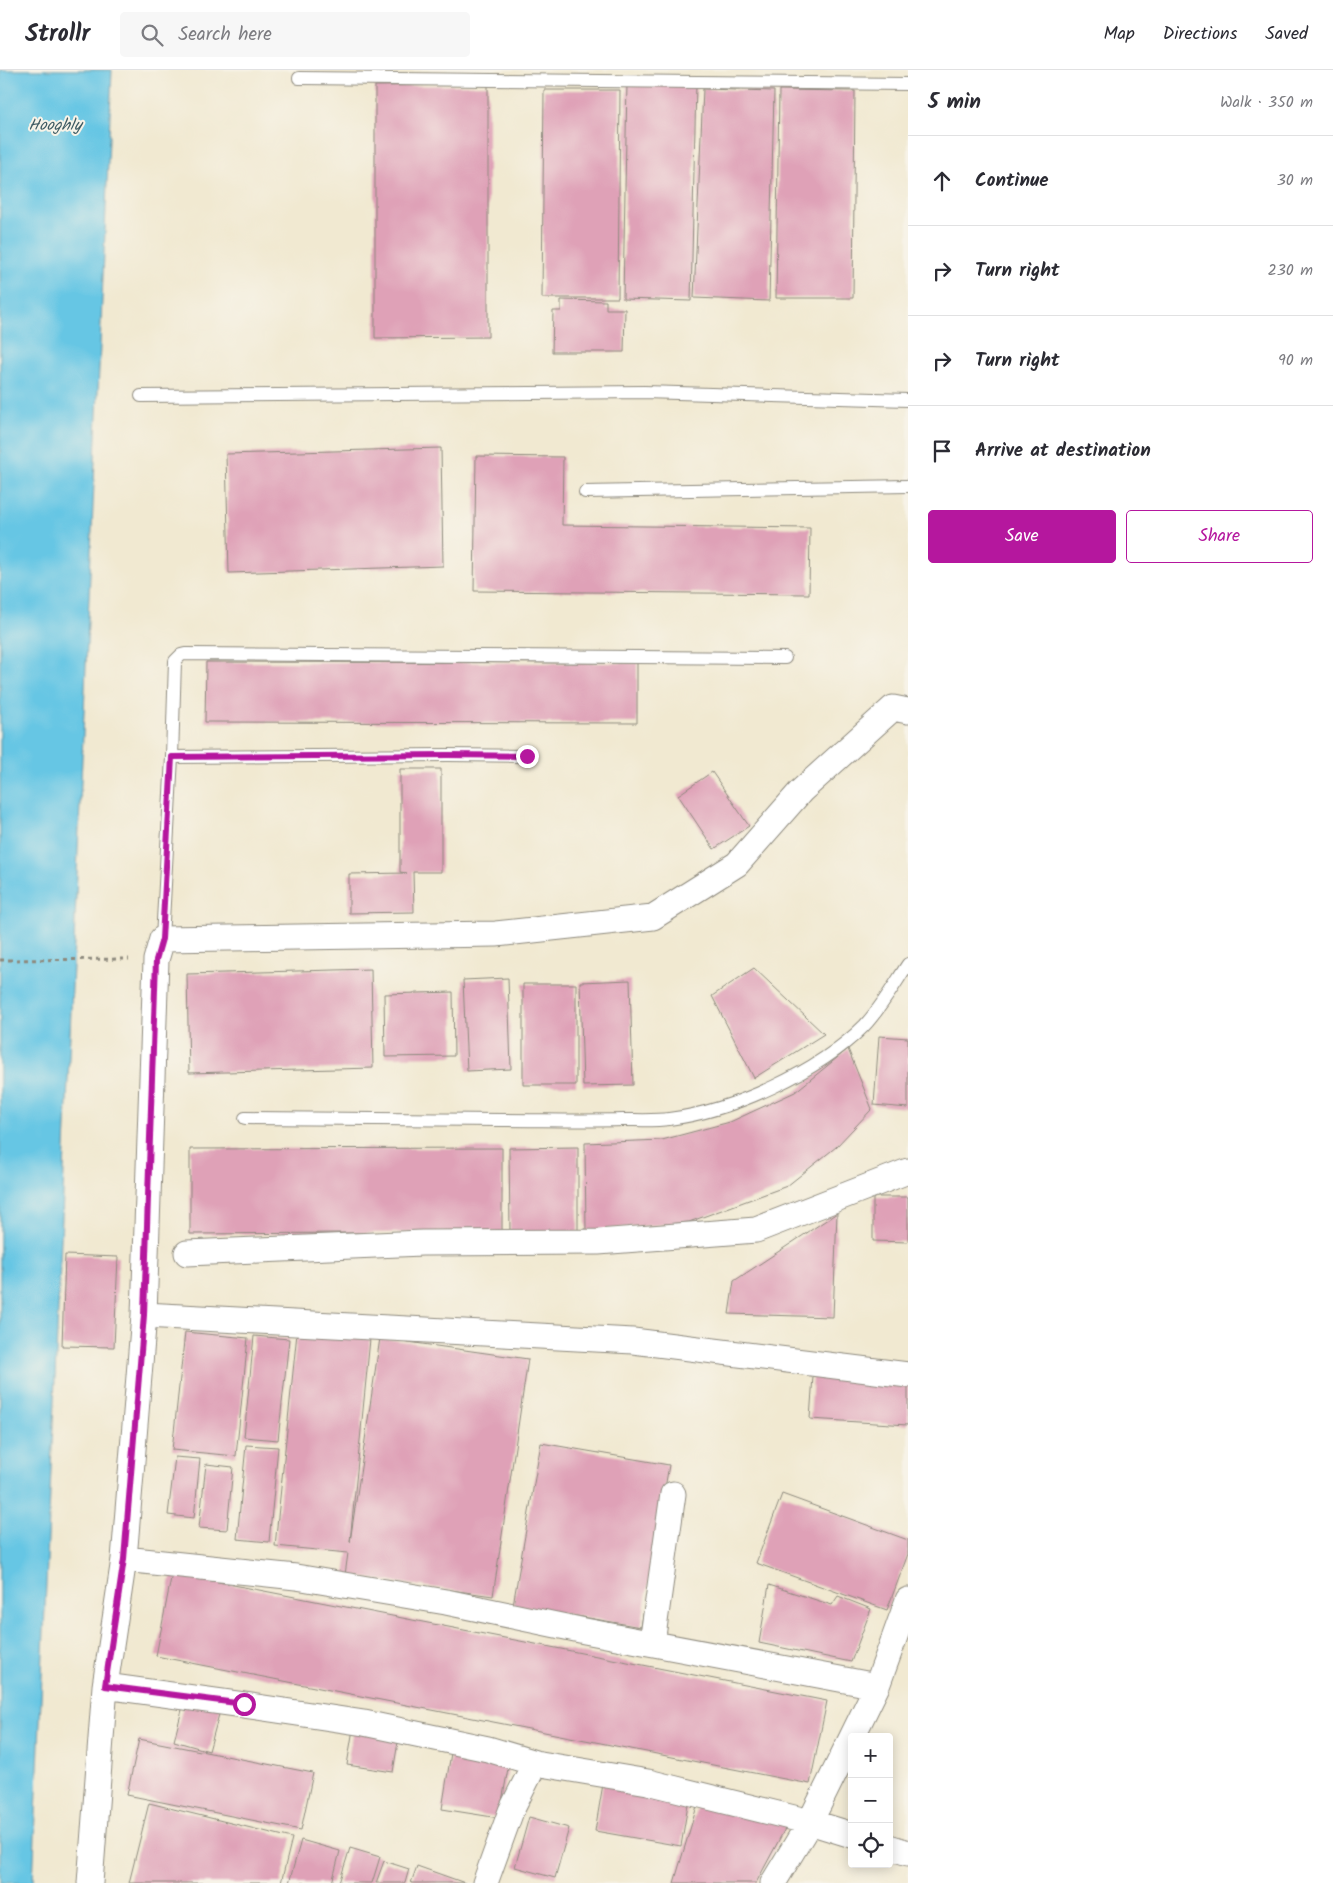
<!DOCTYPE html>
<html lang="en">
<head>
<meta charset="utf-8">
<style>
  body { margin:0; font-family:Kalam,sans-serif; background:#f7f7f7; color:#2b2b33 }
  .controls { position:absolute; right:15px; bottom:15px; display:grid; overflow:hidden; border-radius:5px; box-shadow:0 2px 12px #0003 }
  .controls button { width:45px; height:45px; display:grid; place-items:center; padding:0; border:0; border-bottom:1px solid #e1e1e2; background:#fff; color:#2b2b33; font:25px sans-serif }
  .stop { position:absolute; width:15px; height:15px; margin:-11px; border:4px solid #b5179e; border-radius:50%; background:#fff }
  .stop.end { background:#b5179e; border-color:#fff; box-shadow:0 1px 5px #0008 }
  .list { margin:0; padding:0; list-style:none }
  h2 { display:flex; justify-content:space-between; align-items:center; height:65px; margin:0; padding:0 20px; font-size:21px }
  h2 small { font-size:16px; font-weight:400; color:#7c7c81 }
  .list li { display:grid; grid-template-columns:32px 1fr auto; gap:15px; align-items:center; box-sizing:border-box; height:90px; padding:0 20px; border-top:1px solid #e1e1e2 }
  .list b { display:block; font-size:19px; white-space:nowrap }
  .list em { font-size:16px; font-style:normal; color:#7c7c81 }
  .actions { display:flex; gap:10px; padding:15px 20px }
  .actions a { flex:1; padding:11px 0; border:1px solid #b5179e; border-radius:5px; text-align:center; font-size:18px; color:#b5179e }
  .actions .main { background:#b5179e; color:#fff }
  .icon { flex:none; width:28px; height:28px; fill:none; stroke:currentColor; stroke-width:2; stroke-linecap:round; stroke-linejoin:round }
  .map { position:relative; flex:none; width:908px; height:1813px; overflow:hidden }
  header { display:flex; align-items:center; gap:30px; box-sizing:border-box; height:70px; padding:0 25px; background:#fff; border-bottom:1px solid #e1e1e2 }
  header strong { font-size:24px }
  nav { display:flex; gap:28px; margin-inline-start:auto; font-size:18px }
  .search { width:350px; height:45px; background:#f7f7f7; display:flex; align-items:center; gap:12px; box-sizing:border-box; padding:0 18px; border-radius:5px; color:#7c7c81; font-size:19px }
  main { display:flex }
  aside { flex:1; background:#fff }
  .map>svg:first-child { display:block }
</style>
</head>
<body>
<header>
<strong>Strollr</strong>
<div class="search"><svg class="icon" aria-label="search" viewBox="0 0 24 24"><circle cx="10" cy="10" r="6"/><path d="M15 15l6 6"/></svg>Search here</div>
<nav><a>Map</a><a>Directions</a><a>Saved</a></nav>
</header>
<main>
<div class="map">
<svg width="908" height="1813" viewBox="0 0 908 1813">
  <rect width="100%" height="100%" fill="#f7f3e8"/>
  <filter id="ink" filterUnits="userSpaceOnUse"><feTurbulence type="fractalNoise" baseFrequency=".02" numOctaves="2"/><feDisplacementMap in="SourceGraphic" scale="10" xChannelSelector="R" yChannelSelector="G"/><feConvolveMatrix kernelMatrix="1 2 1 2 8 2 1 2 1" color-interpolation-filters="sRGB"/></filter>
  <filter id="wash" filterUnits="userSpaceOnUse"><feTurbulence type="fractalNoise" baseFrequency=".0096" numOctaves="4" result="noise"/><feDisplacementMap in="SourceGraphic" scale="20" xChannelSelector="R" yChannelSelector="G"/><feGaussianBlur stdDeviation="1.12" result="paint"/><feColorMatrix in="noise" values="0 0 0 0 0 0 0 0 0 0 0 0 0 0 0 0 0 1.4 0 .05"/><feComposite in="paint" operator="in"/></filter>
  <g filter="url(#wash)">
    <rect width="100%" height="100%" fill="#f1e9d1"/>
    <path fill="#66c6e4" stroke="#487888" d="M0,0h112l-79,1813h-33z"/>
    <g id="blocks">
      <path fill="#dfa1b7" d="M627,12l69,1 -5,218 -68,-2z
        M488,15v252l-113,1v-252z
        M703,19l71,2 -5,210 -75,-3z
        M544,20h76l-2,208h-76z
        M779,20l76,1 -2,207h-77z
        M561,230l45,1v8h19l-1,43h-72l1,-41h8z
        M441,378l2,118 -214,7 -3,-119z
        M476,386l87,1 -1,68 248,3 -1,66 -335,-3z
        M206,592l431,1v60l-432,-1z
        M400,699h41v103h-28l1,40 -65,1v-39l58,-1 -7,-1z
        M712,702l37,54 -35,23 -36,-54z
        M754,898l70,66 -70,44 -42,-82z
        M371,899l2,99 -184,5 -2,-99z
        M508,908l3,91 -44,2 -4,-91z
        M630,910l3,105 -50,1 -3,-104z
        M523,914h53v101h-53z
        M453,922l1,64 -69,1 -1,-63z
        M879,966l29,2v70l-34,-3z
        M848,979l24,60 -36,38 -49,39 -98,36 -103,9 -1,-88 77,-3 68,-18 65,-30z
        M578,1077v85l-68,1 -1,-85z
        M502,1078v84l-312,2v-85z
        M873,1127h35v45l-35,-1z
        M837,1143l-4,104 -104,-3 5,-33z
        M65,1185l53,2 -4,90 -52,-1z
        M185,1262l63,6 -12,118 -64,-6z
        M297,1263l73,6 -20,203 30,-204 148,21 -35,237 -148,-21 3,-22 -73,-7z
        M254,1266l35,3 -11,101 -34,-3z
        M813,1306l95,5v44l-98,-6z
        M541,1373l128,22 -28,162 -128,-22z
        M246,1375l32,2 -9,95 -32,-3z
        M175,1387l25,2 -6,59 -26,-3z
        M206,1394l27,3 -6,63 -28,-2z
        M782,1424l126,46v14l-21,56 -131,-47z
        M172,1503l655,128 -17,83 -654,-128z
        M769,1515l63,20 6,-9 33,13 -20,53 -92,-19z
        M185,1628l36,9 -12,44 -35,-10z
        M353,1659l46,7 -6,36 -46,-7z
        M139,1669l174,34 -12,57 -174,-35z
        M451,1683l58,10 -10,55 -57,-9z
        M603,1714l86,15 -8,47 -86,-15z
        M700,1726l88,27 -32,60h-82z
        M149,1733l143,35 -11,45h-152z
        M529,1747l40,11 -14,50 -40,-11z
        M301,1770l39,11 -8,32h-43z
        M350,1778l30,9 -8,26h-33z
        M384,1791l25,8 -4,14h-29z
        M417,1796l48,17h-54z"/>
    </g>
  </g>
  <g filter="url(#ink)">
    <use href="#blocks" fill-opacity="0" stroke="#8e8a7e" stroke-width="1"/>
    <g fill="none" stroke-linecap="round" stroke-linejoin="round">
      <g stroke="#8e8a7e" stroke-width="14">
        <path id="service" d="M299,8l609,6
          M141,326l503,-4 264,8
          M585,422l323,-6
          M172,687l3,-96 6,-6 4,-1 600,4
          M162,869l10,-182 276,-2 79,1
          M245,1048c86,1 172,2 257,2 41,0 81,1 121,0 15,0 31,1 46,-1 64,-8 149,-47 195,-93 17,-18 30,-41 44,-62"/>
      </g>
      <g stroke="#8e8a7e" stroke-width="27">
        <path id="minor" d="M187,1183l235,-10 176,-1 158,-12 152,-59
          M144,1245l489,26 275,34
          M124,1489l172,18 150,25 139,29 292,55 31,-86
          M652,1573l21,-149
          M105,1616l139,19 120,18 124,26 47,14 113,19 162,40 42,-85
          M852,1667l25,-51
          M889,1777l19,6
          M90,1813l15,-197 19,-127 20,-244 12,-355 6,-21 334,-5 157,-17 84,-53 64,-73 92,-83 15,3
          M485,1813l26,-72 24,-48
          M773,1813l37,-61 42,13"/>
      </g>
      <path stroke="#8e8a7e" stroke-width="3" stroke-dasharray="4 4" stroke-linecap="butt" d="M0,890l129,-1"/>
      <use href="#service" stroke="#fff" stroke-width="12"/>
      <use href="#minor" stroke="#fff" stroke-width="25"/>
    </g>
  </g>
  <g fill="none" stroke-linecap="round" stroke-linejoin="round" filter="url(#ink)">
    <path stroke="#b5179e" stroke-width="6" d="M244,1634l-139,-18 19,-127 20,-244 12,-355 6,-21 10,-182 276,-2 79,1"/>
  </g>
  <g text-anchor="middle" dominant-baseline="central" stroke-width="4" stroke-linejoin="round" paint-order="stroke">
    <g font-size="16" font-style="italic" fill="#3d5a62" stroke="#f7f3e8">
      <text x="55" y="55">Hooghly</text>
    </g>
  </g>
</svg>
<div class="controls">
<button>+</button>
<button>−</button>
<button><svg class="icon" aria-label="locate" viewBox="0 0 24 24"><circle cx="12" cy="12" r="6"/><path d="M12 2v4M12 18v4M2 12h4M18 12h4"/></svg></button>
</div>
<div class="stop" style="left:244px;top:1634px"></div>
<div class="stop end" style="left:527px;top:686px"></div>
</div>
<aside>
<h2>5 min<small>Walk · 350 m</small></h2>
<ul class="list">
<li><svg class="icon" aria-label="ahead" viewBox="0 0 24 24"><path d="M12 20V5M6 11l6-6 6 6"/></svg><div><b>Continue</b></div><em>30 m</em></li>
<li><svg class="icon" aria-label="right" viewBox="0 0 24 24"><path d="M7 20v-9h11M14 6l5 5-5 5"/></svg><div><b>Turn right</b></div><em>230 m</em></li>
<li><svg class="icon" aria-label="right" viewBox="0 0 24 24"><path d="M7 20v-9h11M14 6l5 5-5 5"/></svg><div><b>Turn right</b></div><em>90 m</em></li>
<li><svg class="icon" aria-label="arrive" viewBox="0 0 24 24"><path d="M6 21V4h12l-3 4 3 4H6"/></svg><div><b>Arrive at destination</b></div></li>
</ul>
<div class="actions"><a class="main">Save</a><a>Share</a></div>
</aside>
</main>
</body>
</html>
